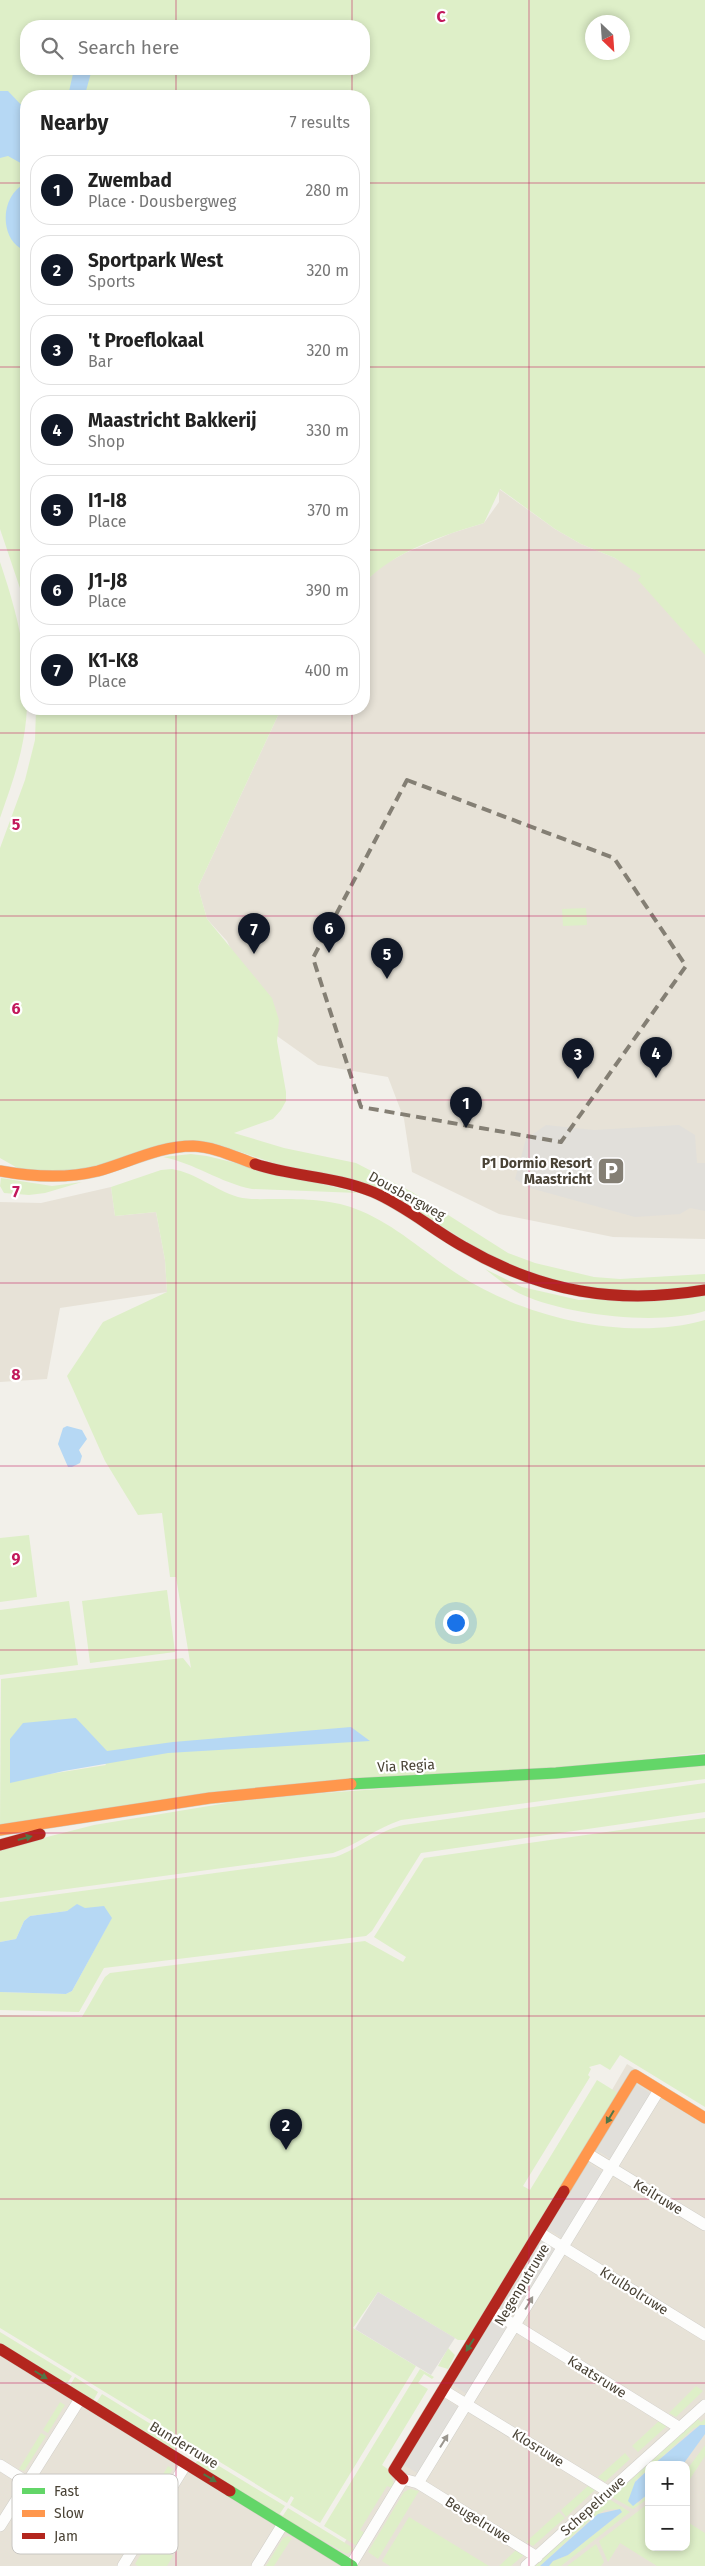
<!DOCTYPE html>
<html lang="en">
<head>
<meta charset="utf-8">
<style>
  body { margin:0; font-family:"Fira Sans",sans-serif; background:#f2f2f2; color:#222 }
  .controls { position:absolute; right:15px; bottom:15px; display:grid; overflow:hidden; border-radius:10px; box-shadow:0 2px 8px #0003 }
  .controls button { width:45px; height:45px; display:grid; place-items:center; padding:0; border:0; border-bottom:1px solid #e0e0e0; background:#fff; color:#222; font:25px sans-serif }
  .compass { position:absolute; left:585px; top:15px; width:45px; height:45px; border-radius:50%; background:#fff; box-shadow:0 2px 8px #0003; rotate:155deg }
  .you { position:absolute; left:455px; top:1622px; width:18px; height:18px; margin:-12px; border:4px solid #fff; border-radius:50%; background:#1a73e8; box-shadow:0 0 0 8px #1a73e833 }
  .badge { display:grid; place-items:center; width:32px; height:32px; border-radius:50%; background:#111827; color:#fff; font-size:16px; font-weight:700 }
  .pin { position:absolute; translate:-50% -41px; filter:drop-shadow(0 1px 2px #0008) }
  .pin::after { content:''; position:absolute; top:26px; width:18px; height:15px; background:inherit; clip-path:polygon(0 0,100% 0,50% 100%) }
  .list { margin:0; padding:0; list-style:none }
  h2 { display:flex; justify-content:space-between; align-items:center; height:65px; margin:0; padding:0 20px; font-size:21px }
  h2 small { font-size:16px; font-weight:400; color:#767676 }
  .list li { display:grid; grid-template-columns:32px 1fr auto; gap:15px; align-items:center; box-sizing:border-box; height:70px; margin:0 10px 10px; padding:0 10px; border:1px solid #e0e0e0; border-radius:20px }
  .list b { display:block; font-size:19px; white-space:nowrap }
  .list p { margin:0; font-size:16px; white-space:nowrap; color:#767676 }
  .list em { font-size:16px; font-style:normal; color:#767676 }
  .icon { flex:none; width:28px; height:28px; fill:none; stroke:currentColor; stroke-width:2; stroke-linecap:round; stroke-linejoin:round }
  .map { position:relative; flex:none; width:705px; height:2566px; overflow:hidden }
  .search { position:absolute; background:#fff; box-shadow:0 2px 8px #0003; left:20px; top:20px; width:350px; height:55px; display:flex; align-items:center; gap:12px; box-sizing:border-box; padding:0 18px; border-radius:20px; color:#767676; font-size:19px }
  .panel { position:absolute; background:#fff; box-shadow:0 2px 8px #0003; left:20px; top:90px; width:350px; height:625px; border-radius:20px }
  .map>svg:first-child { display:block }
</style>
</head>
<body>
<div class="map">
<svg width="705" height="2566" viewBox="0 0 705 2566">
  <rect width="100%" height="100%" fill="#f2f0ea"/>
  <path fill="#e7e2d7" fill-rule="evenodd" d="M499,489l56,40 26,15 34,14 29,18 61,66v597l-92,-2 -114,-23 -87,-42 -8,-53 -16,-42 -70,-12 -48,-34 -43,-90 -20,-22 -9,-32 83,-178h83v-126l16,-16 25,-14 47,-20 32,-10 15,-21z
    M111,1187l4,29 41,-4 9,48 2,32 -107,16 -13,71 -47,3v-180l41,1z
    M627,2064l78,47v455h-705v-220l340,204 129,-212zM649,2465h37v82h-37z"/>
  <path fill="#deefc8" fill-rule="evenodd" d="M0,0h705v655l-67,-75 3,-4 -26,-18 -34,-14 -26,-15 -55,-40 -16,34c-43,13 -89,28 -120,60v-487h-338v510l-26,-77zM592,22h30v30h-30zM26,26h338v43h-338z
    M0,562c19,56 35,119 23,179 -5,27 -14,51 -23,77z
    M36,709h245l-83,178 9,32 65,79 7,22 -2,21 9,51v9l-5,9 -8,9 -39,14 50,15 72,15 56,29 96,61 27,10 59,14 26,2 85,-5v10l-29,5 -41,1 -38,-1 -26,-4 -67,-20 -88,-55 -203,-67 -128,27h-64l-21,-12v-310l25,-68 10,-40z
    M586,908l1,17 -24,1 -1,-17z
    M191,1154l16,2 152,37 -107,-4c-31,-6 -58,-26 -89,-32z
    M172,1169c24,4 43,21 66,28 12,3 25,2 37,2 29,0 59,0 86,12 36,15 65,43 98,64 66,43 169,67 246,45v433l-705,73 1,-147 182,-21 8,10 -15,-91h-6l-8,-64 -24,2 -33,-54 -38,-85 36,-54 64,-30 -2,-32 -9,-48 -41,4 -4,-29 50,-17zM76,1718l30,47 -75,12z
    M1,1178l51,8 30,-4 -37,11 -16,2 -25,-2 -4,-7z
    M485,1269l37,18 57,13 126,-6v17c-48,15 -137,4 -182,-16 -14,-6 -26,-17 -38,-26z
    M29,1535l8,62 -37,5v-64z
    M167,1590l8,62 -85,11 -8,-62z
    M69,1601l9,64 -78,10v-65z
    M705,1765v14l-304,41c-25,8 -44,25 -68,33l-333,45v-49l94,-24 163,-27z
    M705,1783v29l-284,41 -49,78 -6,5 -262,32 -25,44 -79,-2v-18l66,2 6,-3 39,-72 -33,-13 -11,5 -37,5 -6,5 -8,18 -16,3v-40l335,-45c24,-8 44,-27 69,-32z
    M705,1818v289l-85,-52 -10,15 -10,-6 -11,3 2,2 -3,6 2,2 -67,109 7,4 67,-110 21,13 -151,247h-9l-80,-48 -25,36 63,38 -96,157 -30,-18 4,-7 -3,-2 -4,7 -287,-175v-313l82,2 23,-40 5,-4 255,-32 38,21 3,-5 -32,-20 50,-79z
    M0,2332l72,44 -6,9 -66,-42z
    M448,2348l7,7 -7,14 -10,-3z
    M420,2369l14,8 -2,2 -8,-5 -6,9 10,6 -46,76 7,5 5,14 -2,4 -5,-2 -27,44 5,3 -8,13 -33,-20z
    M75,2377l23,15 -5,9 -24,-14z
    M696,2386l7,5 -27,26 -7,-4z
    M102,2394l78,48 -6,9 -78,-48z
    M60,2402l5,3 -17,28 -5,-3z
    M698,2419l3,3 4,-3v6l-11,3 -41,37h-4v4l-14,12 3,23 11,-12v6l-16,11 -21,-12z
    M659,2421l8,5 -29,26 -6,-6z
    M41,2433l5,3 -22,35 -5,-2z
    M705,2445v11l-19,29v-14z
    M625,2453l5,6 -25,23 -7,-5z
    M201,2455l84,51 -6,9 -84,-51z
    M168,2466l5,3 -18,30 -5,-3z
    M588,2486l7,4 -29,27 -5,-7z
    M410,2489l9,2 -41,68 -10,-7 36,-60z
    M609,2499l21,13 -69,54h-12l4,-5 15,-6 54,-43 -2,-3 -15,1 -13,8 -52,48h-5z
    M649,2503v44h37v-26l19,12v33h-48l-37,-23 -12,19 -9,-21z
    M288,2508l67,41 -8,5 -65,-37z
    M559,2512l6,6 -32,28 -7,-4z
    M409,2517l80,49h-99l-8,-5z
    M288,2536l4,2 -18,28h-8l17,-28z
    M149,2541l24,15 -6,10h-29l-3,-2z
    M596,2544l8,18 -3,4h-34z
    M516,2550l8,5 -13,11h-12z"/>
  <path fill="#e1dfda" d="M546,1125l48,5 85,-5 16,10 2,28h8v48l-15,-3 -10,6 -45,3 -105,-29 -15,-9 11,-40z
    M635,2084l17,10 -40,66 -17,-11z
    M588,2163l16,10 -40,66 -17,-10z
    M540,2240l16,10 -40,66 -17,-10z
    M378,2292l77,46 -24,37 -76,-46z
    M492,2318l17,11 -41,66 -16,-11z
    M443,2398l17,10 -41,66 -17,-10z"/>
  <path fill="#b6d8f4" d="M74,69h18l-6,22 2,5h-20z
    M0,91h8l18,19v56l-18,-10 -8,2z
    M26,183v64l-6,1c-20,-12 -20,-53 6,-65z
    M67,1426l15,4 5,9 -8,11 3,6 -2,7 -8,4h-4l-10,-23 5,-16z
    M76,1718l31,33 66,-9 178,-15 19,14 -202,12 -104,18 -54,12v-44l13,-16z
    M77,1904l8,4 19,-2 8,12 -40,73 -6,3 -66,-2v-50l16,-3 8,-18 6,-5 37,-5z
    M700,2425h5v9l-21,29 -31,2z
    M649,2469l-1,25 -15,12 -5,-5 7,-19z
    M620,2509l2,3 -54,43 -15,6 -4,5h-9l58,-52z"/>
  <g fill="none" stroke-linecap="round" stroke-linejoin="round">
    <g stroke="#d0cec8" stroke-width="12">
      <path id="street" d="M588,2154l117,71
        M540,2233l165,102
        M492,2311l188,117
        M443,2390l166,102
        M0,2465l27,17
        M418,2483l241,-393
        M65,2505l70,43
        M0,2526l80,-127
        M351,2565l52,-86 15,4 119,74
        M123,2566l63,-102
        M257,2566l26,-42
        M526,2566l179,-161"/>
    </g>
    <g stroke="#d2cec0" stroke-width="12">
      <path id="fast" d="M351,1784l205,-11 149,-13
        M230,2491l122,75"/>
    </g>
    <g stroke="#d2cec0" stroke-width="12">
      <path id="slow" d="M0,1171c33,6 65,8 98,0 32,-9 61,-25 95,-25 22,1 42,11 62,18
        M0,1830l210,-32 141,-14
        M564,2191l71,-116 70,43"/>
    </g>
    <g stroke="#d2cec0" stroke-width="12">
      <path id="jam" d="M255,1164c39,13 80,12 118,28 33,14 60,38 91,55 77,45 153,58 241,43
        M0,1845l40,-11
        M0,2349l230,142
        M403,2479l-9,-9 170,-279"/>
    </g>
    <use href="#street" stroke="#fdfdfc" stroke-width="11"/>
    <use href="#fast" stroke="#63d668" stroke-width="11"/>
    <use href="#slow" stroke="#ff974d" stroke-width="11"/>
    <use href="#jam" stroke="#b3261e" stroke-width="11"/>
  </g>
  <defs><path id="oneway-solid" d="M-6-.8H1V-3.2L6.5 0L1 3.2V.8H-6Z" transform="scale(1.25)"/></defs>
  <g fill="#527647">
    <use href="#oneway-solid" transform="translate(25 1838) rotate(-15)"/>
    <use href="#oneway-solid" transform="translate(610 2117) rotate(121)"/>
    <use href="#oneway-solid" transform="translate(470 2345) rotate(122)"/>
    <use href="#oneway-solid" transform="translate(41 2375) rotate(32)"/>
    <use href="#oneway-solid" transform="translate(210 2478) rotate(31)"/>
  </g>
  <g fill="#9a968f">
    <use href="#oneway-solid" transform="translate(529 2303) rotate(-59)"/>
    <use href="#oneway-solid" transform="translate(444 2441) rotate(-58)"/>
  </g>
  <path fill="none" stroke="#847f74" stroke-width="4" stroke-dasharray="10 6" stroke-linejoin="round" d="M407,780l207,78 72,108 -125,176 -200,-35 -48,-149z"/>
  <path fill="none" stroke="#c2185b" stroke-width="1" stroke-opacity="0.55" d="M176,0v26M352,0v26M529,0v2566M176,69v27M352,69v27M0,183h26M364,183h341M0,367h26M364,367h341M0,550h26M364,550h341M176,709v1857M352,709v1857M0,733h705M0,916h705M0,1100h705M0,1283h705M0,1466h705M0,1650h705M0,1833h705M0,2016h705M0,2199h705M0,2383h705"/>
  <defs>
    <g id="parking-square" transform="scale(1.4375)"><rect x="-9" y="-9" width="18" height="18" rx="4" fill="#847f74" stroke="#fff"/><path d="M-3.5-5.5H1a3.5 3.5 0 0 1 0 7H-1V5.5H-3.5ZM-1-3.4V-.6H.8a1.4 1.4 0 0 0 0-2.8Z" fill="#fff"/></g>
  </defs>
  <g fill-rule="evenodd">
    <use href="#parking-square" x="611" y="1171"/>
  </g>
  <g text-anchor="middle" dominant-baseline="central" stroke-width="4.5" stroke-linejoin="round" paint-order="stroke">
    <g font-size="14" font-weight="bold" fill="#494235" stroke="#fff" text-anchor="end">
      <text x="592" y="1163">P1 Dormio Resort<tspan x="592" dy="16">Maastricht</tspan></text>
    </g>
    <g font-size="14" fill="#494235" stroke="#fff">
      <text transform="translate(407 1196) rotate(29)">Dousbergweg</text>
      <text transform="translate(406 1766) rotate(-3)">Via Regia</text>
      <text transform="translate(658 2197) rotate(31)">Keilruwe</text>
      <text transform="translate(522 2285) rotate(-59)">Negenputruwe</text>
      <text transform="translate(634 2291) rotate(32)">Krulbolruwe</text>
      <text transform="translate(597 2377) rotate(32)">Kaatsruwe</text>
      <text transform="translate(184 2445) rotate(31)">Bunderruwe</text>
      <text transform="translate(538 2448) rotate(32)">Klosruwe</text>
      <text transform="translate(593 2506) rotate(-42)">Schepelruwe</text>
      <text transform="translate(478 2520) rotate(32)">Beugelruwe</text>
    </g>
  </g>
  <rect x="12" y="2474" width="166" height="80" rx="8" fill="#fff" stroke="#c8c6c2" stroke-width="1"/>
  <rect x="22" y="2488" width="23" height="6" fill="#63d668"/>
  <rect x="22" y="2510" width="23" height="7" fill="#ff974d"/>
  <rect x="22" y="2533" width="23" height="6" fill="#b3261e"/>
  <g font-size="14" fill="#494235">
    <text x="54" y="2496">Fast</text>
    <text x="54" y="2518">Slow</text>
    <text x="54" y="2541">Jam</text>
  </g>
  <g font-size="16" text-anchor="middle" font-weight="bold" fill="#c2185b" stroke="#fff" stroke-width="4.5" stroke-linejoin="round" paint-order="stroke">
    <text x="441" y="22">C</text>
    <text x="16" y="830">5</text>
    <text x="16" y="1014">6</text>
    <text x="16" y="1197">7</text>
    <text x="16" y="1380">8</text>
    <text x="16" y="1564">9</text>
  </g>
</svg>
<div class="controls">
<button>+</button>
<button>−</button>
</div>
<svg class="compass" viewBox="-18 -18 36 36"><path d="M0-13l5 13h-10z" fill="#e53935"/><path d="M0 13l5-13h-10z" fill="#767676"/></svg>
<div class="you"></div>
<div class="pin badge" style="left:466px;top:1128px">1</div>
<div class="pin badge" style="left:286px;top:2150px">2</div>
<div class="pin badge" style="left:578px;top:1079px">3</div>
<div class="pin badge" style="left:656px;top:1078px">4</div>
<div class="pin badge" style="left:387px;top:979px">5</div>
<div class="pin badge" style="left:329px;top:953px">6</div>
<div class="pin badge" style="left:254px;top:954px">7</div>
<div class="search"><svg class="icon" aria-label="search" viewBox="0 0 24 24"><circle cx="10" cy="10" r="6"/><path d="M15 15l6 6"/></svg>Search here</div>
<section class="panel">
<h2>Nearby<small>7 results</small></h2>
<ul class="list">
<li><span class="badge">1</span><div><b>Zwembad</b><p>Place · Dousbergweg</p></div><em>280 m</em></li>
<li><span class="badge">2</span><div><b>Sportpark West</b><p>Sports</p></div><em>320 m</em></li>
<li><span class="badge">3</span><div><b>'t Proeflokaal</b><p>Bar</p></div><em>320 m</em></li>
<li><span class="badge">4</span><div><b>Maastricht Bakkerij</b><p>Shop</p></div><em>330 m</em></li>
<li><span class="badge">5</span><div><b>I1-I8</b><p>Place</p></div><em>370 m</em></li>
<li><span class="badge">6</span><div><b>J1-J8</b><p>Place</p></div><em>390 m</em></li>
<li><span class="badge">7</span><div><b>K1-K8</b><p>Place</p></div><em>400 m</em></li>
</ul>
</section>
</div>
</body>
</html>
